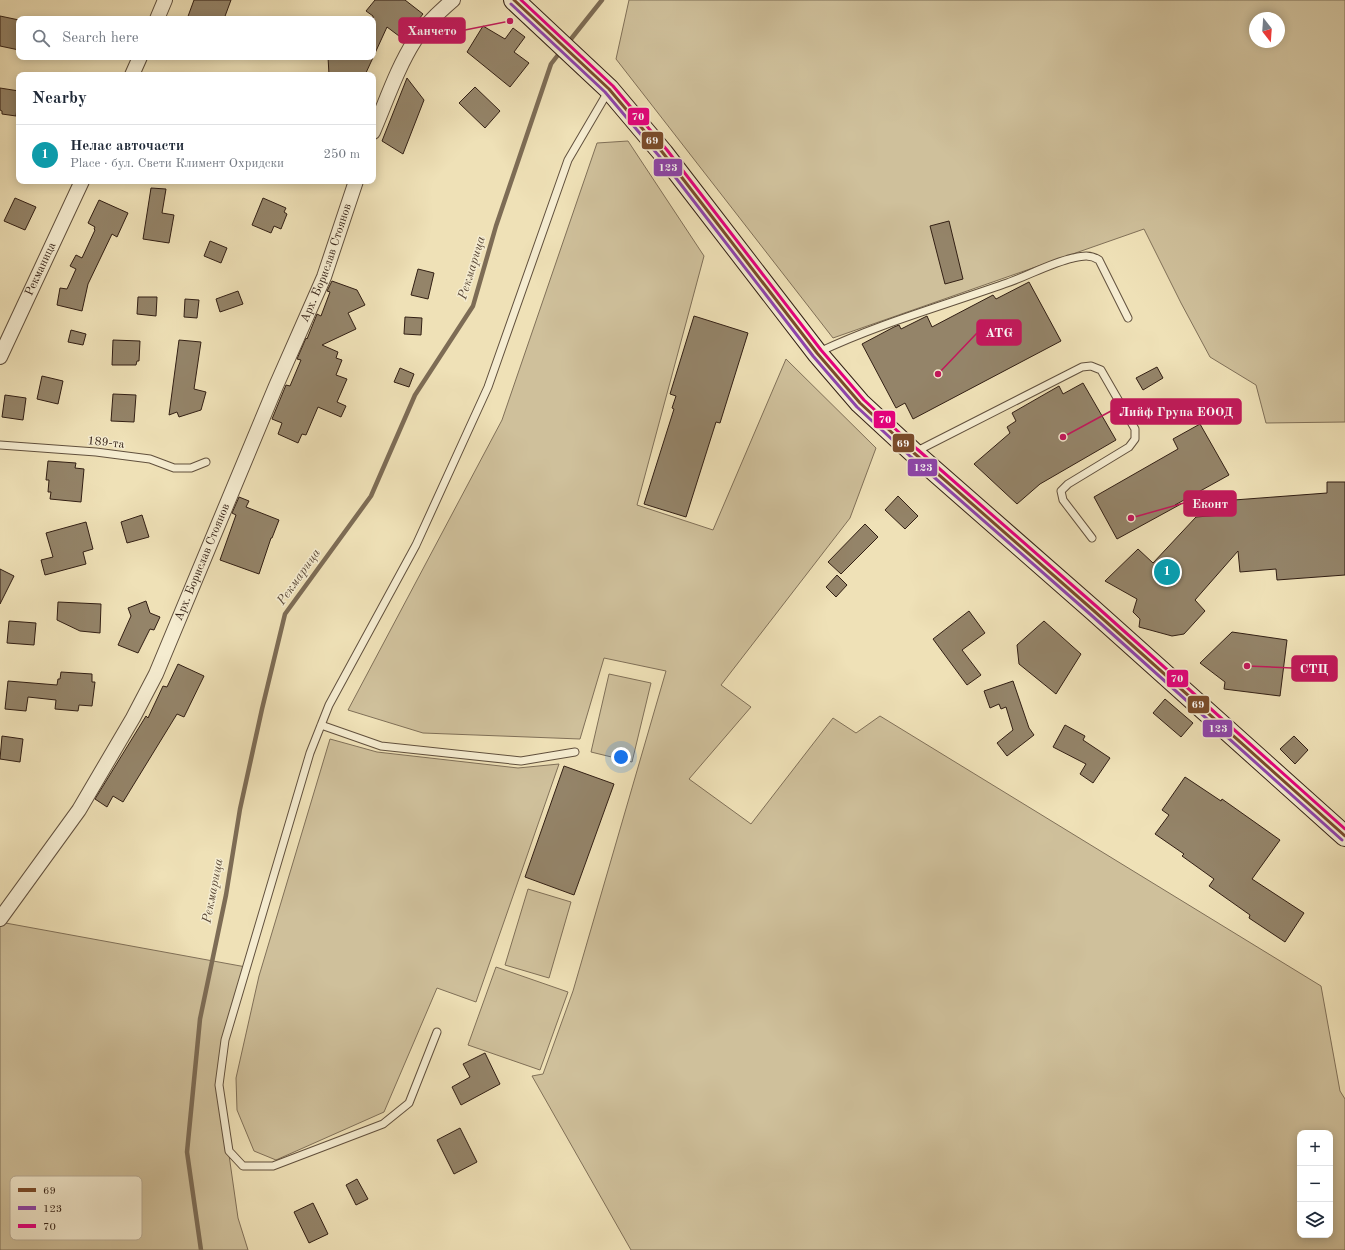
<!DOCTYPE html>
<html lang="en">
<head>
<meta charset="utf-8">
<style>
  body { margin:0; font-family:"Old Standard TT",serif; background:#f6f6f7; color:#1f2937 }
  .controls { position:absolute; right:12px; bottom:12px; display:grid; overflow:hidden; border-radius:8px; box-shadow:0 2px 10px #0003 }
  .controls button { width:36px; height:36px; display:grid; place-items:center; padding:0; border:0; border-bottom:1px solid #e0e1e3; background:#fff; color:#1f2937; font:20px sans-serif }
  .compass { position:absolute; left:1249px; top:12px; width:36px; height:36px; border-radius:50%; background:#fff; box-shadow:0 2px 10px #0003; rotate:163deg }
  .you { position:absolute; left:621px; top:757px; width:14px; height:14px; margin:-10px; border:3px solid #fff; border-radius:50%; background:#1a73e8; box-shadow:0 0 0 6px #1a73e833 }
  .badge { display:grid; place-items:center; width:26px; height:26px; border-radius:50%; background:#2563eb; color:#fff; font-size:13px; font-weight:700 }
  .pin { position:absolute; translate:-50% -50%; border:2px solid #fff; box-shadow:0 1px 4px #0006 }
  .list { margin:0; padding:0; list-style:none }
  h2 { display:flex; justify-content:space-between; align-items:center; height:52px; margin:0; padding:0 16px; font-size:17px }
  h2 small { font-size:13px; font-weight:400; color:#747a83 }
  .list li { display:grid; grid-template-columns:26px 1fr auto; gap:12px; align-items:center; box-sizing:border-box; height:60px; padding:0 16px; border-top:1px solid #e0e1e3 }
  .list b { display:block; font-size:15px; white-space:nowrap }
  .list p { margin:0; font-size:13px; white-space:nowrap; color:#747a83 }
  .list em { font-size:13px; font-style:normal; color:#747a83 }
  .icon { flex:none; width:22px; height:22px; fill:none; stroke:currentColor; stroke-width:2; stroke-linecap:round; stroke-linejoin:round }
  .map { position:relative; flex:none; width:1345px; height:1250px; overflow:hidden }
  .search { position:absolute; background:#fff; box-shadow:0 2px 10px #0003; left:16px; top:16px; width:360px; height:44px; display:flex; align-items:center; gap:10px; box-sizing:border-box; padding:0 14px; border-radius:8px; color:#747a83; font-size:15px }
  .panel { position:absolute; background:#fff; box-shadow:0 2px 10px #0003; left:16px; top:72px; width:360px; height:112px; border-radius:8px }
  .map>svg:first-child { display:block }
</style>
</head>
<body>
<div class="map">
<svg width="1345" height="1250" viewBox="0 0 1345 1250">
  <rect width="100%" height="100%" fill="#efe1b7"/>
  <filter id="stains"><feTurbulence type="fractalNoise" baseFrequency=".005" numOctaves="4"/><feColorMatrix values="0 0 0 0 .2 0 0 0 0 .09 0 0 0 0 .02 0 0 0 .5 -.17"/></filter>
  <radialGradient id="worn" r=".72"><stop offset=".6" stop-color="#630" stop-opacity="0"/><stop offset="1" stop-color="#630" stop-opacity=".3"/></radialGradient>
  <path fill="#cfc09b" stroke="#807058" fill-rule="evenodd" d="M629,0h716v422l-79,1 -10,-38 -46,-28 -29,-54 -37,-74 -311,109 -217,-279zM1255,18h24v24h-24z
    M628,141l76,115 -67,249 76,25 73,-171 90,89 -26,70 -129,167 30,22 -62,72 62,45 82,-106 23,15 24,-17 441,270 19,105 5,8v151h-714l-99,-174 11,-2 30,-83 93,-320 -62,-13 -24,81 -157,-6 -75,-23 154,-290 95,-277zM1300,1133h30v102h-30z
    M609,674l42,9 -19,79 -41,-10z
    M330,739l47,13 141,16 41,-4 -83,238 -39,-14 -53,124 -108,48 -22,-9 -17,-41 -1,-32 23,-102z
    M528,889l43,13 -22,76 -44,-13z
    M0,922l246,45 -21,73 -6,45 19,133 10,32h-248z
    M496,967l72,25 -28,78 -72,-25z"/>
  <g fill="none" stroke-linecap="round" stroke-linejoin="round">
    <path stroke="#7d6c55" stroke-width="4.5" d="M567,44l35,-44
      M201,1250l-14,-98 13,-133 26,-124 14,-86 22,-100 23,-95 86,-118 44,-101 58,-89 23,-80 55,-162 10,-13"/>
  </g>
  <path fill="#948469" stroke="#321f14" d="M194,0h37l-7,19h-37z
    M375,0h30l18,14 -20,25 -16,-12 -22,48h-36l-1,-18h45v-41l-7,-5z
    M0,16l19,4v30l-19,-4z
    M483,26l22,13 8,-11 12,9 -11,15 15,11 -19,24 -43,-35z
    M407,78l17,22 -21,54 -21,-13z
    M475,87l25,24 -15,17 -26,-25z
    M0,88l19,3 -3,25 -14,-2v-3l-2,-1z
    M151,188l15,1 -4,24 12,2 -5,28 -26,-4z
    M15,198l21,9 -11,23 -21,-9z
    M263,198l23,10 -2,4 3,2 -6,15 -7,-3 -3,7 -19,-8z
    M99,200l29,13 -11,24 -5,-3 -24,50 -6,27 -25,-6 3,-17 7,1 9,-20 -6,-3 6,-11 6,3 13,-28 -1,-1 1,-2 -7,-4z
    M949,221l14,58 -18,5 -15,-58z
    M210,241l17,7 -6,15 -17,-7z
    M418,269l16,4 -6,26 -17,-4z
    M332,281l25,9 8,15 -17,8 8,16 -34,16 16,7 -2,6 6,2 -6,15 11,4 -10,23 9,4 -5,11 -23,-10 -12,28 -4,-1 -4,9 -20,-9 4,-11 -10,-4 14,-34 4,1 11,-26 -4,-1 9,-21 1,1 10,-25 4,2 9,-24 -3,-1z
    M1029,282l32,59 -148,78 -8,-16 -9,5 -34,-64 32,-17 5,-2 2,4 26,-13 5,11 61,-32 3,4z
    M238,291l5,13 -23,8 -4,-13z
    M138,297h19l-1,19 -19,-2z
    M185,299l14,1 -2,18 -13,-1z
    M694,316l54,17 -28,90 -4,-1 -30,95 -42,-13 30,-95 -2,-1 4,-12 -6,-2z
    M405,317l17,1 -1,17 -17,-1z
    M71,330l15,4 -3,11 -15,-3z
    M113,340l27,1 -1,20h-2l-1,4h-24z
    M179,340l22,2 -7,47 12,3 -5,18 -22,7 -2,-5 -8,3z
    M1157,367l6,11 -20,12 -7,-12z
    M400,368l14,6 -5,13 -15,-5z
    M42,376l21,5 -5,23 -21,-5z
    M1083,383l33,57 -76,44 -23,20 -43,-40 36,-31 -3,-6 9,-6 -4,-8 47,-27 4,8z
    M113,394l23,1 -2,27 -23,-1z
    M5,395l21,3 -3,22 -21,-3z
    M1200,424l29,51 -54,30 6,-1 -64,35 -23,-42 84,-48 -5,-10z
    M48,461l28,2 -1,5 9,1 -3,33 -31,-3 1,-7h-3l1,-12h-3z
    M1327,482h18v93l-68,5 -1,-11 -36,3 -2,-21 -43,49 10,11 -21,23 -12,2 -33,-9 1,-8 -7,-7 4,-13 -32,-18 33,-32 15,14 43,-46 39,-3 -1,-14 93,-7z
    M898,496l20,20 -13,13 -20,-19z
    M239,497l10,4 -3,6 33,13 -7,18h-1l-12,36 -39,-14 16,-45 -4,-2z
    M142,515l7,22 -22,6 -6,-21z
    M86,522l7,27 -10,3 3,12 -41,11 -4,-15 12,-3 -7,-24z
    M865,524l13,13 -37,37 -13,-12z
    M0,569l14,7 -14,28z
    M837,575l10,10 -11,12 -10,-10z
    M146,601l4,12 10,4 -6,13 -4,-1 -12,24 -20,-8 13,-29 -3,-8z
    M58,602l43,2 -1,29 -20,-2 -23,-11z
    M969,611l16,22 -23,17 19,25 -14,10 -34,-46z
    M9,621l27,2 -2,22 -27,-2z
    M1044,621l37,33 -25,40 -37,-30 -2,-19z
    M1232,632l55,8 -7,56 -56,-7 1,-7 -25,-19z
    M178,664l26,12 -20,41 -7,-3 -54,88 -10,-6 -6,11 -12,-8 51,-83 2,2 15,-32 4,1z
    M61,672l31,2v8h3l-3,24 -13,-1 -1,6 -23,-2 1,-9 -28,-3 -2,14 -21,-2 3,-28 49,4 1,-6h2z
    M1013,681l16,47 5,7 -27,21 -10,-13 16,-13 -7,-23 -5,2 -2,-5 -9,4 -6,-17z
    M1165,699l28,24 -12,14 -28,-24z
    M1065,725l20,11 -2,4 27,18 -17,25 -13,-9 6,-10 -33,-17z
    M2,736l21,3 -3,23 -20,-3z
    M1294,736l14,14 -13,14 -15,-15z
    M564,766l50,18 -40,111 -49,-18z
    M1185,777l36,24 1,-2 58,41 -28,39 52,34 -19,29 -36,-24 1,-3 -41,-29 5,-7 -32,-23 2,-2 -29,-20 14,-19 -7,-5z
    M485,1053l15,31 -39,21 -9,-18 18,-10 -7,-13z
    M460,1128l17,34 -23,12 -17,-34z
    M357,1179l11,20 -12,6 -10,-20z
    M313,1203l15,31 -19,9 -15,-31z"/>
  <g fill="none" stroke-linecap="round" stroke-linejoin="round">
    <g stroke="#61503d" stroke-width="9">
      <path id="lane" d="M819,352c59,-28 123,-46 185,-68 22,-7 46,-21 69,-26 9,-2 17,-4 26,2l29,58
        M0,445l96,7 54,7 24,9h17l15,-6
        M915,452l167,-85 9,-1 10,4 34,59v10l-6,8 -61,37 -7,7 2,9 29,38
        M321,725l60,21 140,15 54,-9
        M437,1032l-28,71 -26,21 -110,42h-30l-14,-15 -10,-66 6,-45 85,-287 19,-48 87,-160 72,-158 80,-227 41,-70"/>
    </g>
    <g stroke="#61503d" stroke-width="16">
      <g id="street">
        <path d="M157,19l8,-19"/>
        <path d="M132,75l8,-18"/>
        <path d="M373,132c13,-30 24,-64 42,-92 10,-15 24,-28 38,-40"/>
        <path id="s1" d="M0,357l82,-176"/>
        <path id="s2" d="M0,919l79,-109 54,-92 23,-44 120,-288 48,-109 32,-96"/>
      </g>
    </g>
    <g stroke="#321f14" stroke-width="22">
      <path id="secondary" d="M514,0l95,89 54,64 154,200 43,50 54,50 179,157 252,226"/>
    </g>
    <use href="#lane" stroke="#f5ecd0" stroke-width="7"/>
    <use href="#street" stroke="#f5ecd0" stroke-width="14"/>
    <use href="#secondary" stroke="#f5ecd0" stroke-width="20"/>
    <g stroke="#f5ecd0" stroke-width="6">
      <path id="bus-1" d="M514,0l95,89 54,64 154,200 43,50 54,50 179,157 252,226"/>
    </g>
    <g stroke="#f5ecd0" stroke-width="6">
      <path id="bus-2" d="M511,4l94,88 54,64 154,200 44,51 54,50 179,157 252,226"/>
    </g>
    <g stroke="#f5ecd0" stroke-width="6">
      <path id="bus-3" d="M521,0l92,86 54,64 154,200 43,50 53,49 179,157 249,223"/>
    </g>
    <use href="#bus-1" stroke="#7a4b2a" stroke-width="3"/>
    <use href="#bus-2" stroke="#8e44ad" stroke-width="3"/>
    <use href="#bus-3" stroke="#e5007d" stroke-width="3"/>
  </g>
  <g text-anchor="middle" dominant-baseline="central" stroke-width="3" stroke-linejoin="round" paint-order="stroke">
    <g font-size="12" fill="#321f14" stroke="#f5ecd0">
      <text stroke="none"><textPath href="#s2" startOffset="736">Арх. Борислав Стоянов</textPath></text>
      <text stroke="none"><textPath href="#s1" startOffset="97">Рекманица</textPath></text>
      <text transform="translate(106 443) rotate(6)">189-та</text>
      <text stroke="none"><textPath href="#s2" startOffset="412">Арх. Борислав Стоянов</textPath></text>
    </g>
    <g font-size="13" font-style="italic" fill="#5e4c3a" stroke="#f5ecd0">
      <text transform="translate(472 268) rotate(-73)">Рекмарица</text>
      <text transform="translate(299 577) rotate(-55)">Рекмарица</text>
      <text transform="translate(213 891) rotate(-79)">Рекмарица</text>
    </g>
  </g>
  <rect x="10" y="1176" width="132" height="64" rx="6" fill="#f5ecd0" stroke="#baae98" stroke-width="1"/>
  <rect x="18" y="1188" width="18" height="4" fill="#7a4b2a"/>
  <rect x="18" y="1206" width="18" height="4" fill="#8e44ad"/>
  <rect x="18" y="1224" width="18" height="4" fill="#e5007d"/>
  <g font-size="11" fill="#321f14">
    <text x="43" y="1194">69</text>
    <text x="43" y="1212">123</text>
    <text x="43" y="1230">70</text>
  </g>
  <path fill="none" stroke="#c2185b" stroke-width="1.5" d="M510 21L465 30M938 374L977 333M1063 437L1111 411M1131 518L1184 503M1247 666L1292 668"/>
  <g fill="#c2185b" stroke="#f5ecd0" stroke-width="1.5">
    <circle cx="510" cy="21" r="4"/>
    <circle cx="938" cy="374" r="4"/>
    <circle cx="1063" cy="437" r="4"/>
    <circle cx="1131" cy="518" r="4"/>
    <circle cx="1247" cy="666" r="4"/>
  </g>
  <g fill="#c2185b" stroke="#c2185b" stroke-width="1.5">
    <rect x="399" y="18" width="66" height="25" rx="4"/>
    <rect x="977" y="320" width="44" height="25" rx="4"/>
    <rect x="1111" y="399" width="130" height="25" rx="4"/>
    <rect x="1184" y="491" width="52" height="25" rx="4"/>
    <rect x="1292" y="656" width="45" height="25" rx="4"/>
  </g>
  <g font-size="13" text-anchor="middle" font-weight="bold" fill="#fff">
    <text x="432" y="35">Ханчето</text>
    <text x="999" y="337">ATG</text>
    <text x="1176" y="416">Лийф Група ЕООД</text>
    <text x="1210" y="508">Еконт</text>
    <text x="1314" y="673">СТЦ</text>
  </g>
  <g stroke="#f5ecd0" stroke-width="1.5">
    <rect x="627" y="107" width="23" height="19" rx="4" fill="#e5007d"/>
    <rect x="641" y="131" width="23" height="19" rx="4" fill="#7a4b2a"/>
    <rect x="653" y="158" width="30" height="19" rx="4" fill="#8e44ad"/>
    <rect x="873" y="410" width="23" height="19" rx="4" fill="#e5007d"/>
    <rect x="892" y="433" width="23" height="20" rx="4" fill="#7a4b2a"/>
    <rect x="907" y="458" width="31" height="19" rx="4" fill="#8e44ad"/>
    <rect x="1166" y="669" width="23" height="19" rx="4" fill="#e5007d"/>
    <rect x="1187" y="695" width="23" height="19" rx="4" fill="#7a4b2a"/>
    <rect x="1202" y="719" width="31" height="19" rx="4" fill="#8e44ad"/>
  </g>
  <g font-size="11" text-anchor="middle" font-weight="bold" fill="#fff">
    <text x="638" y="120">70</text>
    <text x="652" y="144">69</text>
    <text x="668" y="171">123</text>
    <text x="885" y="423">70</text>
    <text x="903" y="447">69</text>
    <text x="923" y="471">123</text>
    <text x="1177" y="682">70</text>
    <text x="1198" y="708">69</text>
    <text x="1218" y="732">123</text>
  </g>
  <rect width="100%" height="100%" filter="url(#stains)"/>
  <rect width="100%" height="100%" fill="url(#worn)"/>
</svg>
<div class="controls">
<button>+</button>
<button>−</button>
<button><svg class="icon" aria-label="layers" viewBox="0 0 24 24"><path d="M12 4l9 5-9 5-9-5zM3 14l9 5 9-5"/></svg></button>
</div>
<svg class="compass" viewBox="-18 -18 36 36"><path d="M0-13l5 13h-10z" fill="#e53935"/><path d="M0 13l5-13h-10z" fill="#747a83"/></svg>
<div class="you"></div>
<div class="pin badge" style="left:1167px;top:572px;background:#0f9aa8">1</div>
<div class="search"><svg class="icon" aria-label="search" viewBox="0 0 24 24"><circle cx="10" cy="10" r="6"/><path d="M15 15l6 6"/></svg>Search here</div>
<section class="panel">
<h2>Nearby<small></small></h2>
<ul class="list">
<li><span class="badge" style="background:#0f9aa8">1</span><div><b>Нелас авточасти</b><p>Place · бул. Свети Климент Охридски</p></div><em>250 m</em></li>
</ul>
</section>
</div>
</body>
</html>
